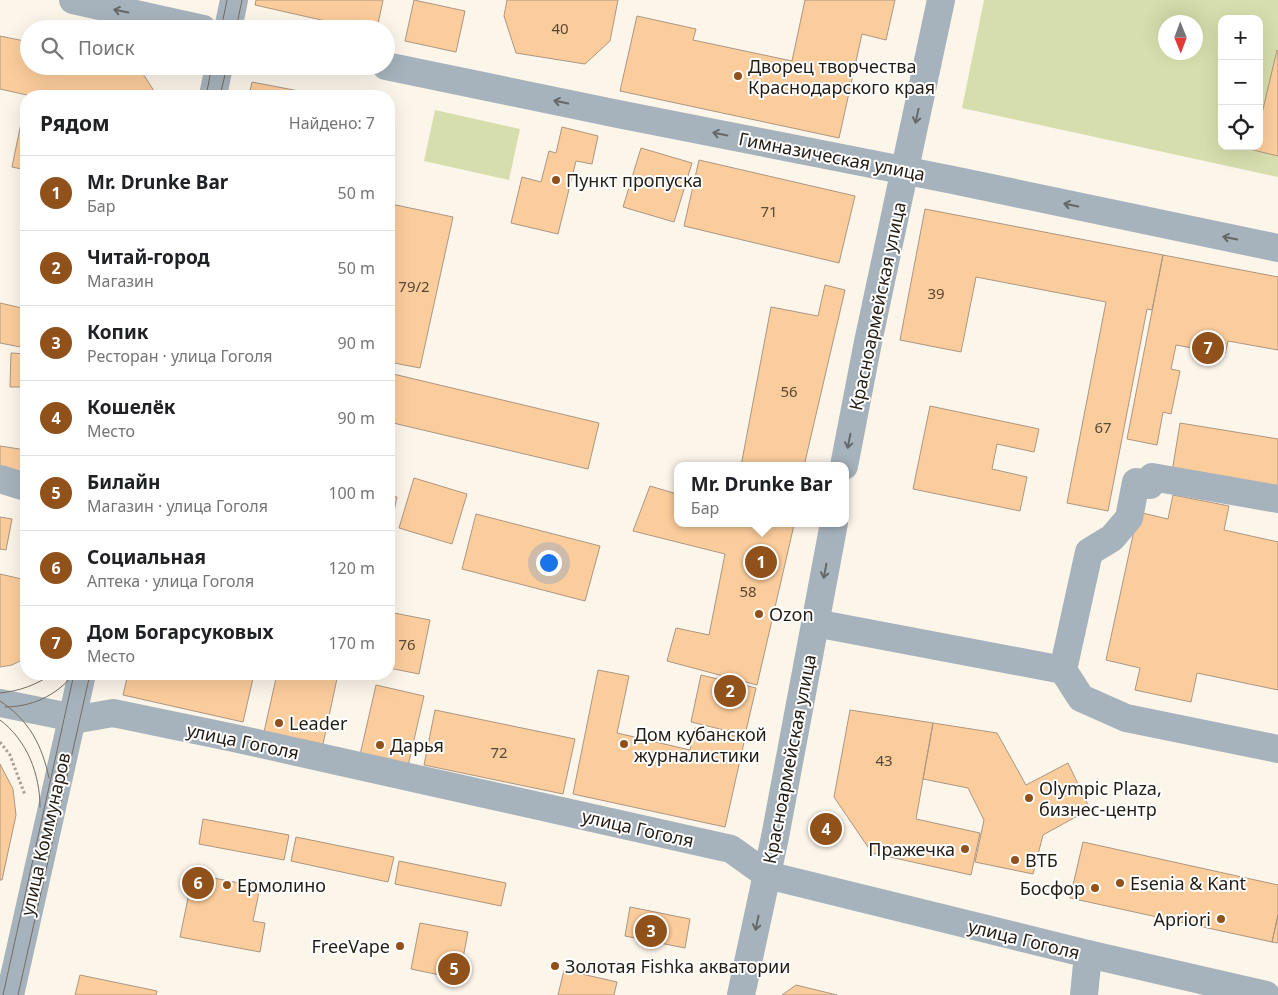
<!DOCTYPE html>
<html lang="ru">
<head>
<meta charset="utf-8">
<style>
  body { margin:0; font-family:"Noto Sans",sans-serif; background:#f6f6f6; color:#202124 }
  .controls { position:absolute; right:15px; top:15px; display:grid; overflow:hidden; border-radius:10px; box-shadow:0 5px 20px #0002 }
  .controls button { width:45px; height:45px; display:grid; place-items:center; padding:0; border:0; border-bottom:1px solid #e0e0e0; background:#fff; color:#202124; font:25px sans-serif }
  .compass { position:absolute; left:1158px; top:15px; width:45px; height:45px; border-radius:50%; background:#fff; box-shadow:0 5px 20px #0002; rotate:179deg }
  .you { position:absolute; left:548px; top:562px; width:18px; height:18px; margin:-12px; border:4px solid #fff; border-radius:50%; background:#1a73e8; box-shadow:0 0 0 8px #1a73e833 }
  .badge { display:grid; place-items:center; width:32px; height:32px; border-radius:50%; background:#91511b; color:#fff; font-size:16px; font-weight:700 }
  .pin { position:absolute; translate:-50% -50%; border:2px solid #fff; box-shadow:0 1px 5px #0006 }
  .popup { position:absolute; left:674px; top:462px; width:175px; height:65px; box-sizing:border-box; display:grid; place-content:center; border-radius:10px; background:#fff; filter:drop-shadow(0 1px 4px #0005); font-size:16px; white-space:nowrap; color:#757577 }
  .popup b { font-size:19px; color:#202124 }
  .popup::after { content:''; position:absolute; left:50%; top:100%; margin-left:-10px; border:10px solid transparent; border-top-color:#fff }
  .list { margin:0; padding:0; list-style:none }
  h2 { display:flex; justify-content:space-between; align-items:center; height:65px; margin:0; padding:0 20px; font-size:21px }
  h2 small { font-size:16px; font-weight:400; color:#757577 }
  .list li { display:grid; grid-template-columns:32px 1fr auto; gap:15px; align-items:center; box-sizing:border-box; height:75px; padding:0 20px; border-top:1px solid #e0e0e0 }
  .list b { display:block; font-size:19px; white-space:nowrap }
  .list p { margin:0; font-size:16px; white-space:nowrap; color:#757577 }
  .list em { font-size:16px; font-style:normal; color:#757577 }
  .icon { flex:none; width:28px; height:28px; fill:none; stroke:currentColor; stroke-width:2; stroke-linecap:round; stroke-linejoin:round }
  .map { position:relative; flex:none; width:1278px; height:995px; overflow:hidden }
  .search { position:absolute; background:#fff; box-shadow:0 5px 20px #0002; left:20px; top:20px; width:375px; height:55px; display:flex; align-items:center; gap:12px; box-sizing:border-box; padding:0 18px; border-radius:28px; color:#757577; font-size:19px }
  .panel { position:absolute; background:#fff; box-shadow:0 5px 20px #0002; left:20px; top:90px; width:375px; height:590px; border-radius:20px }
  .map>svg:first-child { display:block }
</style>
</head>
<body>
<div class="map">
<svg width="1278" height="995" viewBox="0 0 1278 995">
  <rect width="100%" height="100%" fill="#fcf5ea"/>
  <path fill="#d7dead" fill-rule="evenodd" d="M984,0h294v177l-316,-69zM1222,19h37v127h-37zM1166,22h30v30h-30z
    M435,110l85,19 -11,51 -85,-19z"/>
  <path fill="#fccd9c" stroke="#ac9681" d="M256,0h127l-6,29h-16l-106,-24z
    M414,0l51,11 -9,41 -51,-11z
    M507,0h111l-8,41 -25,23 -69,-11 -12,-37z
    M805,0h90l-9,40 -24,-6 -23,104 -219,-47 17,-75 59,13 -3,11 99,21z
    M0,36l29,6v24h109l18,28v2h-129v-1l-27,-6z
    M1277,50l1,1v105l-25,-6 1,-4h5v-20z
    M252,82l73,14h-76z
    M26,99v71l-14,-3z
    M562,127l36,9 -6,28 -16,-3 -18,73 -47,-11 11,-46 19,5 8,-31 7,2z
    M641,148l51,15 -18,59 -51,-15z
    M699,160l156,36 -16,67 -155,-37z
    M391,204l62,13 -33,151 -31,-6v-150z
    M925,209l238,46 -11,55 -5,-1 -39,202 -41,-8 39,-201 -130,-25 -15,75 -61,-12z
    M1163,255l115,22v73l-50,-9 -3,13 -49,-9 -5,24 9,2 -9,43 -8,-2 -6,33 -30,-6z
    M825,285l20,5 -41,176h-63l30,-159 47,9z
    M0,303l26,6v39l-26,-5z
    M11,353l15,1v33h-16z
    M389,373l210,50 -11,46 -199,-47z
    M930,406l109,23 -5,23 -37,-8 -5,25 35,8 -7,34 -107,-22z
    M1180,423l98,16v50l-106,-17z
    M0,446l26,4v25l-26,-3z
    M414,478l53,16 -15,50 -53,-16z
    M650,486l27,8v29h111l6,2 -37,160 -90,-24 9,-33 33,7 16,-81 -92,-23z
    M389,495l8,2 -7,33h-1z
    M1173,495l56,11 -5,24 54,12v148l-81,-17 -6,29 -56,-12 5,-22 -34,-8 32,-148 30,7z
    M476,514l124,32 -15,55 -123,-32z
    M0,517l12,2 -6,31 -6,-1z
    M0,574l26,6v78l-14,7 -12,2z
    M389,612l41,8 -11,54 -30,-6z
    M598,670l31,6 -12,57 73,17 5,-22 50,10 -20,89 -152,-33z
    M128,674h126l-11,48 -120,-27z
    M277,674h61l-15,70 -59,-12z
    M701,675l55,13 -11,47 -54,-13z
    M376,685l48,11 -16,70 -48,-11z
    M435,710l140,29 -12,55 -139,-29z
    M850,710l83,13 -17,96 64,14 -9,42 -99,-22 -38,-56z
    M933,723l64,10 29,52 42,-22 22,46 -47,26 -10,39 -58,-12 9,-42 -16,-32 -45,-9z
    M0,764l13,25 3,26 -14,65h-2z
    M203,819l86,16 -5,25 -85,-16z
    M296,837l98,20 -6,25 -97,-21z
    M1083,842l195,43v30l-6,27 -202,-44z
    M399,861l107,22 -5,23 -106,-22z
    M193,874l67,13 -7,34 12,2 -5,29 -80,-15z
    M630,907l60,12 -5,29 -60,-12z
    M1278,915v28l-6,-1z
    M420,923l48,9 -9,47 -48,-10z
    M564,970l53,12 -3,13h-56z
    M80,975l77,16 -1,4h-81z
    M796,985l41,10h-55z"/>
  <g fill="none" stroke-linecap="round" stroke-linejoin="round">
    <path stroke="#a7a095" stroke-width="3" stroke-dasharray="2.5 2.5" stroke-linecap="butt" d="M0,742l10,13 15,40
      M702,962l16,6"/>
    <path stroke="#a7b3bc" stroke-width="28" d="M73,0l130,29
      M228,29l6,-29
      M386,66l232,48 335,66 325,68
      M213,96l6,-30
      M844,466l24,-124 73,-342
      M0,479l26,8
      M815,623l248,47 18,28 45,20 152,31
      M1063,670l26,-118 23,-14 17,-20 7,-36 14,3 2,-8 126,22
      M0,703l79,16 34,-6 121,25 497,111 36,26 321,79 178,41
      M10,995l72,-321
      M741,995l34,-158 59,-314
      M1084,995l4,-41"/>
    <path stroke="#746d64" stroke-width="1" d="M221,29l6,-29
      M236,29l6,-29
      M206,96l6,-30
      M220,96l7,-30
      M0,693c20,-2 36,-8 52,-19
      M0,701c29,19 42,44 49,77
      M5,707c26,0 51,-11 68,-32
      M0,720c27,20 40,54 40,87
      M3,995l71,-321
      M18,995l72,-321"/>
  </g>
  <defs><path id="oneway-shaft" d="M-6 0H5M1.5-3L5.5 0L1.5 3" fill="none" stroke-width="1.6" stroke-linecap="round" stroke-linejoin="round" transform="scale(1.25)"/></defs>
  <g stroke="#656868">
    <use href="#oneway-shaft" transform="translate(121 11) rotate(-168)"/>
    <use href="#oneway-shaft" transform="translate(561 102) rotate(-168)"/>
    <use href="#oneway-shaft" transform="translate(917 116) rotate(102)"/>
    <use href="#oneway-shaft" transform="translate(720 134) rotate(-169)"/>
    <use href="#oneway-shaft" transform="translate(1071 205) rotate(-168)"/>
    <use href="#oneway-shaft" transform="translate(1230 238) rotate(-168)"/>
    <use href="#oneway-shaft" transform="translate(849 441) rotate(101)"/>
    <use href="#oneway-shaft" transform="translate(825 571) rotate(101)"/>
    <use href="#oneway-shaft" transform="translate(757 923) rotate(102)"/>
  </g>
  <g fill="#91511b" stroke="#fff" stroke-width="2">
    <circle cx="738" cy="76" r="5"/>
    <circle cx="556" cy="180" r="5"/>
    <circle cx="759" cy="614" r="5"/>
    <circle cx="279" cy="723" r="5"/>
    <circle cx="624" cy="744" r="5"/>
    <circle cx="380" cy="745" r="5"/>
    <circle cx="1029" cy="798" r="5"/>
    <circle cx="965" cy="849" r="5"/>
    <circle cx="1015" cy="860" r="5"/>
    <circle cx="1120" cy="883" r="5"/>
    <circle cx="227" cy="885" r="5"/>
    <circle cx="1095" cy="888" r="5"/>
    <circle cx="1221" cy="919" r="5"/>
    <circle cx="400" cy="946" r="5"/>
    <circle cx="555" cy="966" r="5"/>
  </g>
  <g text-anchor="middle" dominant-baseline="central" stroke-width="4" stroke-linejoin="round" paint-order="stroke">
    <g font-size="15" fill="#594835">
      <text x="560" y="28">40</text>
      <text x="769" y="211">71</text>
      <text x="414" y="286">79/2</text>
      <text x="936" y="293">39</text>
      <text x="789" y="391">56</text>
      <text x="1103" y="427">67</text>
      <text x="748" y="591">58</text>
      <text x="407" y="644">76</text>
      <text x="499" y="752">72</text>
      <text x="884" y="760">43</text>
    </g>
    <g font-size="18" fill="#231c13" stroke="#fff" text-anchor="start">
      <text x="748" y="66">Дворец творчества<tspan x="748" dy="21">Краснодарского края</tspan></text>
      <text x="566" y="180">Пункт пропуска</text>
      <text x="769" y="614">Ozon</text>
      <text x="289" y="723">Leader</text>
      <text x="634" y="734">Дом кубанской<tspan x="634" dy="21">журналистики</tspan></text>
      <text x="390" y="745">Дарья</text>
      <text x="1039" y="788">Olympic Plaza,<tspan x="1039" dy="21">бизнес-центр</tspan></text>
      <text x="955" y="849" text-anchor="end">Пражечка</text>
      <text x="1025" y="860">ВТБ</text>
      <text x="1130" y="883">Esenia &amp; Kant</text>
      <text x="237" y="885">Ермолино</text>
      <text x="1085" y="888" text-anchor="end">Босфор</text>
      <text x="1211" y="919" text-anchor="end">Apriori</text>
      <text x="390" y="946" text-anchor="end">FreeVape</text>
      <text x="565" y="966">Золотая Fishka акватории</text>
    </g>
    <g font-size="18" fill="#231c13" stroke="#fff">
      <text transform="translate(832 156) rotate(11)">Гимназическая улица</text>
      <text transform="translate(877 306) rotate(-78)">Красноармейская улица</text>
      <text transform="translate(243 741) rotate(12)">улица Гоголя</text>
      <text transform="translate(789 759) rotate(-79)">Красноармейская улица</text>
      <text transform="translate(638 828) rotate(13)">улица Гоголя</text>
      <text transform="translate(45 834) rotate(-77)">улица Коммунаров</text>
      <text transform="translate(1024 939) rotate(14)">улица Гоголя</text>
    </g>
  </g>
</svg>
<div class="controls">
<button>+</button>
<button>−</button>
<button><svg class="icon" aria-label="locate" viewBox="0 0 24 24"><circle cx="12" cy="12" r="6"/><path d="M12 2v4M12 18v4M2 12h4M18 12h4"/></svg></button>
</div>
<svg class="compass" viewBox="-18 -18 36 36"><path d="M0-13l5 13h-10z" fill="#e53935"/><path d="M0 13l5-13h-10z" fill="#757577"/></svg>
<div class="you"></div>
<div class="pin badge" style="left:761px;top:562px">1</div>
<div class="popup"><b>Mr. Drunke Bar</b>Бар</div>
<div class="pin badge" style="left:730px;top:691px">2</div>
<div class="pin badge" style="left:651px;top:931px">3</div>
<div class="pin badge" style="left:826px;top:829px">4</div>
<div class="pin badge" style="left:454px;top:969px">5</div>
<div class="pin badge" style="left:198px;top:883px">6</div>
<div class="pin badge" style="left:1208px;top:348px">7</div>
<div class="search"><svg class="icon" aria-label="search" viewBox="0 0 24 24"><circle cx="10" cy="10" r="6"/><path d="M15 15l6 6"/></svg>Поиск</div>
<section class="panel">
<h2>Рядом<small>Найдено: 7</small></h2>
<ul class="list">
<li><span class="badge">1</span><div><b>Mr. Drunke Bar</b><p>Бар</p></div><em>50 m</em></li>
<li><span class="badge">2</span><div><b>Читай-город</b><p>Магазин</p></div><em>50 m</em></li>
<li><span class="badge">3</span><div><b>Копик</b><p>Ресторан · улица Гоголя</p></div><em>90 m</em></li>
<li><span class="badge">4</span><div><b>Кошелёк</b><p>Место</p></div><em>90 m</em></li>
<li><span class="badge">5</span><div><b>Билайн</b><p>Магазин · улица Гоголя</p></div><em>100 m</em></li>
<li><span class="badge">6</span><div><b>Социальная</b><p>Аптека · улица Гоголя</p></div><em>120 m</em></li>
<li><span class="badge">7</span><div><b>Дом Богарсуковых</b><p>Место</p></div><em>170 m</em></li>
</ul>
</section>
</div>
</body>
</html>
